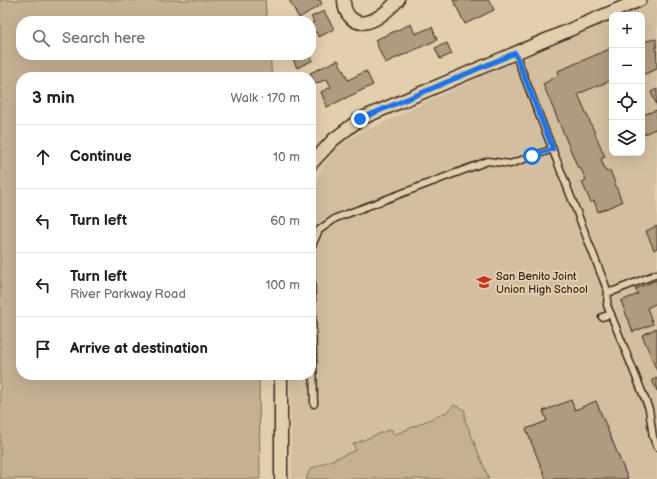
<!DOCTYPE html>
<html lang="en">
<head>
<meta charset="utf-8">
<style>
  body { margin:0; font-family:"Balsamiq Sans",sans-serif; background:#f6f6f6; color:#202124 }
  .controls { position:absolute; right:12px; top:12px; display:grid; overflow:hidden; border-radius:8px; box-shadow:0 4px 16px #0002 }
  .controls button { width:36px; height:36px; display:grid; place-items:center; padding:0; border:0; border-bottom:1px solid #e0e0e0; background:#fff; color:#202124; font:20px sans-serif }
  .stop { position:absolute; width:12px; height:12px; margin:-9px; border:3px solid #1a73e8; border-radius:50%; background:#fff }
  .stop.end { background:#1a73e8; border-color:#fff; box-shadow:0 1px 4px #0008 }
  .list { margin:0; padding:0; list-style:none }
  h2 { display:flex; justify-content:space-between; align-items:center; height:52px; margin:0; padding:0 16px; font-size:17px }
  h2 small { font-size:13px; font-weight:400; color:#757577 }
  .list li { display:grid; grid-template-columns:26px 1fr auto; gap:12px; align-items:center; box-sizing:border-box; height:64px; padding:0 16px; border-top:1px solid #e0e0e0 }
  .list b { display:block; font-size:15px; white-space:nowrap }
  .list p { margin:0; font-size:13px; white-space:nowrap; color:#757577 }
  .list em { font-size:13px; font-style:normal; color:#757577 }
  .icon { flex:none; width:22px; height:22px; fill:none; stroke:currentColor; stroke-width:2; stroke-linecap:round; stroke-linejoin:round }
  .map { position:relative; flex:none; width:657px; height:479px; overflow:hidden }
  .search { position:absolute; background:#fff; box-shadow:0 4px 16px #0002; left:16px; top:16px; width:300px; height:44px; display:flex; align-items:center; gap:10px; box-sizing:border-box; padding:0 14px; border-radius:16px; color:#757577; font-size:15px }
  .panel { position:absolute; background:#fff; box-shadow:0 4px 16px #0002; left:16px; top:72px; width:300px; height:308px; border-radius:16px }
  .map>svg:first-child { display:block }
</style>
</head>
<body>
<div class="map">
<svg width="657" height="479" viewBox="0 0 657 479">
  <rect width="100%" height="100%" fill="#e3cead"/>
  <filter id="ink" filterUnits="userSpaceOnUse"><feTurbulence type="fractalNoise" baseFrequency=".025" numOctaves="2"/><feDisplacementMap in="SourceGraphic" scale="8" xChannelSelector="R" yChannelSelector="G"/><feConvolveMatrix kernelMatrix="1 2 1 2 8 2 1 2 1" color-interpolation-filters="sRGB"/></filter>
  <g filter="url(#ink)">
    <path fill="#d3bfa0" fill-rule="evenodd" d="M642,0h15v479h-365l-2,-104h21v-186l25,-44zM612,15h30v138h-30z"/>
    <path fill="#c5b093" stroke="#806d58" d="M0,0h265l2,21h-246v34h249l2,22h-251v298h238l1,104h-260z
      M454,405l11,5v10l24,59h-183l4,-10 46,-19 -3,-6 38,-15 3,6 53,-23z"/>
    <path fill="#af9b80" stroke="#3b2a1e" d="M289,0h31l2,4 -23,14z
      M453,0h36l5,10 -29,14z
      M324,11l10,18 -15,8 -3,-5 -5,2v-10l3,-2 -3,-5z
      M411,24l4,10 17,-7 5,13 -52,23 -10,-23z
      M656,39l1,30 -15,6v-33z
      M447,43l5,11 -12,5 -5,-11z
      M612,48v32l-34,14 27,63 -4,2 5,13 4,-2 12,32 -24,10 -4,-11 -3,2 -9,-21 4,-2 -6,-13 -2,1 -35,-84 16,-9 -1,-4z
      M291,55h19l3,5 -16,8z
      M338,60l10,20 18,-9 7,14 -46,22 -6,-15 10,-5 -4,-8 -12,5 -5,-11z
      M657,89v17l-6,-14z
      M657,110v22l-2,-3 -13,6v-20z
      M657,226v22l-3,2 -8,-19z
      M657,280v23l-10,5 6,16 -20,8 -12,-31 17,-7 -3,-5z
      M657,328v43l-15,-36z
      M657,378v13l-5,-11z
      M571,400l4,10 21,-9 32,78h-82l-20,-50 21,-8 -4,-10z"/>
    <g fill="none" stroke-linecap="round" stroke-linejoin="round">
      <g stroke="#3b2a1e" stroke-width="9">
        <path id="service" d="M515,53l93,239 -1,13 42,104 4,28 4,10
          M311,248l8,-18 17,-12 152,-57 22,3 43,-15
          M311,257l3,147
          M608,292l6,-1 43,-17
          M602,317l9,-3"/>
      </g>
      <g stroke="#3b2a1e" stroke-width="15">
        <path id="minor" d="M344,0c0,6 2,13 6,17 15,16 38,-6 48,-17
          M311,164l22,-24 27,-21 280,-119
          M281,375v104"/>
      </g>
      <use href="#service" stroke="#e3cead" stroke-width="6"/>
      <use href="#minor" stroke="#e3cead" stroke-width="12"/>
    </g>
  </g>
  <g fill="none" stroke-linecap="round" stroke-linejoin="round" filter="url(#ink)">
    <path stroke="#1a73e8" stroke-width="5" d="M360,119l155,-66 38,96 -21,7"/>
  </g>
  <defs>
    <g id="school-bare" transform="scale(1.2)"><path d="M0-5L7-2L0 1L-7-2ZM-4 1L0 2.5L4 1V4Q0 6-4 4Z" fill="#c8321e" stroke="#e3cead" stroke-width="2.5" paint-order="stroke"/></g>
  </defs>
  <g fill-rule="evenodd">
    <use href="#school-bare" x="484" y="282"/>
  </g>
  <g text-anchor="middle" dominant-baseline="central" stroke-width="4" stroke-linejoin="round" paint-order="stroke">
    <g font-size="11" fill="#3b2a1e" stroke="#e3cead" text-anchor="start">
      <text x="496" y="276">San Benito Joint<tspan x="496" dy="13">Union High School</tspan></text>
    </g>
  </g>
</svg>
<div class="controls">
<button>+</button>
<button>−</button>
<button><svg class="icon" aria-label="locate" viewBox="0 0 24 24"><circle cx="12" cy="12" r="6"/><path d="M12 2v4M12 18v4M2 12h4M18 12h4"/></svg></button>
<button><svg class="icon" aria-label="layers" viewBox="0 0 24 24"><path d="M12 4l9 5-9 5-9-5zM3 14l9 5 9-5"/></svg></button>
</div>
<div class="stop" style="left:532px;top:156px"></div>
<div class="stop end" style="left:360px;top:119px"></div>
<div class="search"><svg class="icon" aria-label="search" viewBox="0 0 24 24"><circle cx="10" cy="10" r="6"/><path d="M15 15l6 6"/></svg>Search here</div>
<section class="panel">
<h2>3 min<small>Walk · 170 m</small></h2>
<ul class="list">
<li><svg class="icon" aria-label="ahead" viewBox="0 0 24 24"><path d="M12 20V5M6 11l6-6 6 6"/></svg><div><b>Continue</b></div><em>10 m</em></li>
<li><svg class="icon" aria-label="left" viewBox="0 0 24 24"><path d="M17 20v-9H6M10 6l-5 5 5 5"/></svg><div><b>Turn left</b></div><em>60 m</em></li>
<li><svg class="icon" aria-label="left" viewBox="0 0 24 24"><path d="M17 20v-9H6M10 6l-5 5 5 5"/></svg><div><b>Turn left</b><p>River Parkway Road</p></div><em>100 m</em></li>
<li><svg class="icon" aria-label="arrive" viewBox="0 0 24 24"><path d="M6 21V4h12l-3 4 3 4H6"/></svg><div><b>Arrive at destination</b></div></li>
</ul>
</section>
</div>
</body>
</html>
